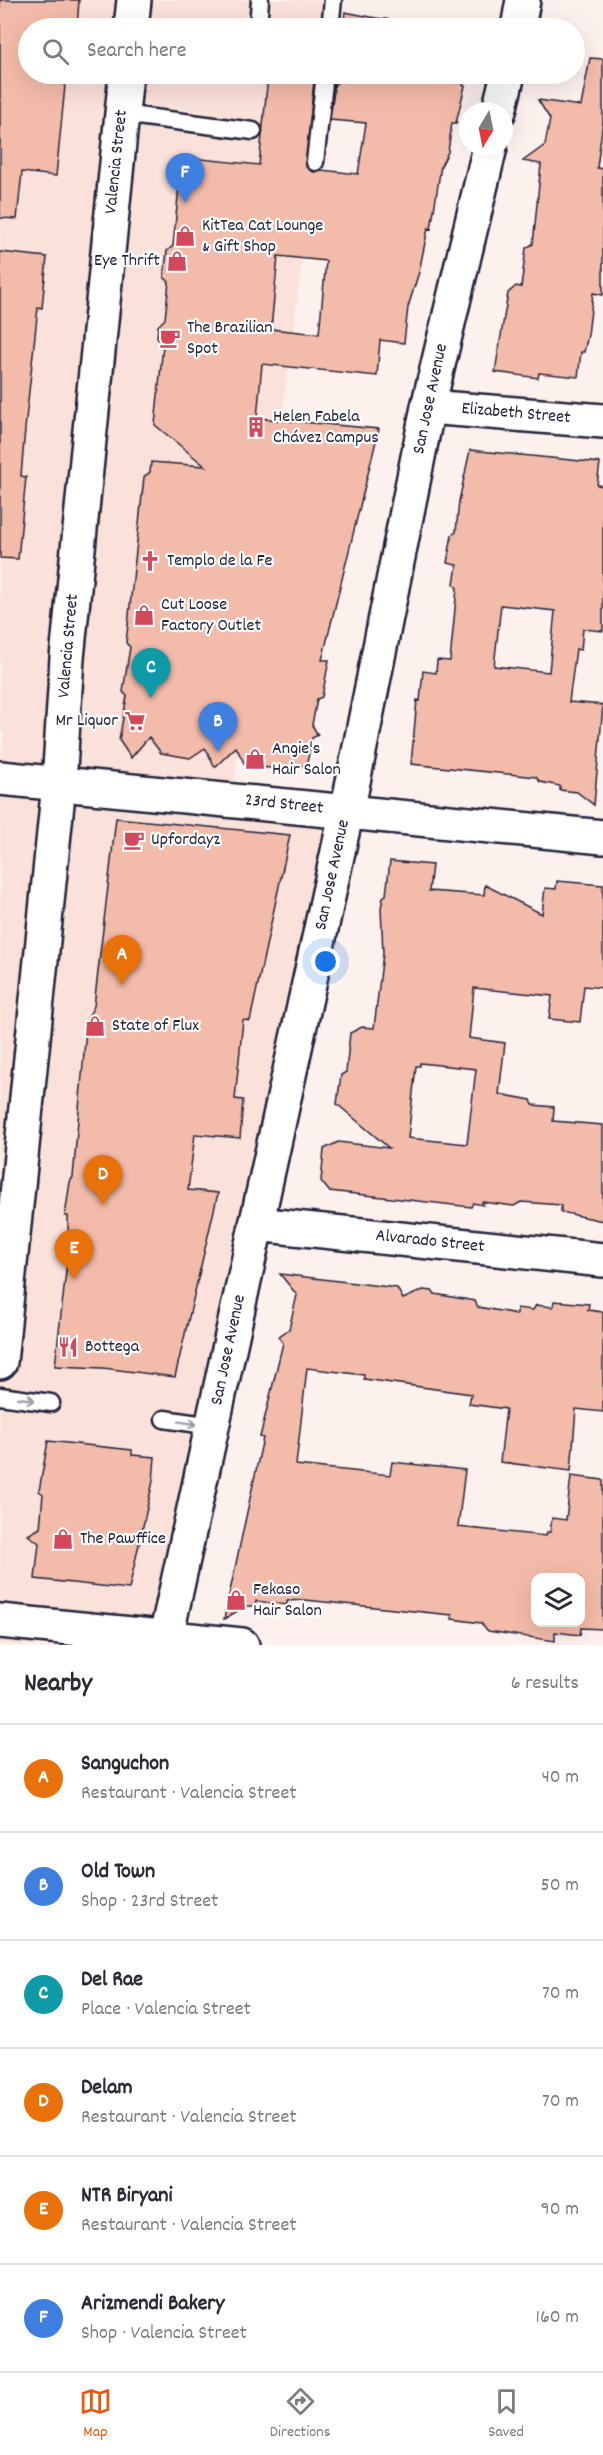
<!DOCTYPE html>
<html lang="en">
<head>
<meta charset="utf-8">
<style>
  body { margin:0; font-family:Dekko,sans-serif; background:#f2f2f3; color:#2b2b33 }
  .controls { position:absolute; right:18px; bottom:18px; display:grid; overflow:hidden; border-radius:12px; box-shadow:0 6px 24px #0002 }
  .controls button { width:54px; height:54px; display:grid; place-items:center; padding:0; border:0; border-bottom:2px solid #e1e1e2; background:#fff; color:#2b2b33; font:30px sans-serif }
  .compass { position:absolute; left:459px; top:102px; width:54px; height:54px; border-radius:50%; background:#fff; box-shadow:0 6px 24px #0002; rotate:190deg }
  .you { position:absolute; left:326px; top:962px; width:21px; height:21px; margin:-15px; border:4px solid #fff; border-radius:50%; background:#1a73e8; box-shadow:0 0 0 9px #1a73e833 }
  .badge { display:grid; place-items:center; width:39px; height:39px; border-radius:50%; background:#ea580c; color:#fff; font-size:20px; font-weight:700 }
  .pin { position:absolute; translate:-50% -50px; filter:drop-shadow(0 2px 3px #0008) }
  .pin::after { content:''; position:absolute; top:32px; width:21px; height:18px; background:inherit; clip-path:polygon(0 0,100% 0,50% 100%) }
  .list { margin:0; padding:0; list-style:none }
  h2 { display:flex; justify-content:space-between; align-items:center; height:78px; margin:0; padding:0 24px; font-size:26px }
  h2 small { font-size:20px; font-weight:400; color:#7c7c81 }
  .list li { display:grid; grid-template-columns:39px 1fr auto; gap:18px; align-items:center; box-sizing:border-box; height:108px; padding:0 24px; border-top:2px solid #e1e1e2 }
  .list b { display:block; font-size:22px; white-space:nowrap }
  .list p { margin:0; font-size:20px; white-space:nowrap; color:#7c7c81 }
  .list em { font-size:20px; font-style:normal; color:#7c7c81 }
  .icon { flex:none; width:33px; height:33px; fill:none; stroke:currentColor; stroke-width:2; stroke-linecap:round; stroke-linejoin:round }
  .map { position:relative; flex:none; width:603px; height:1645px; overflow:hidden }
  .search { position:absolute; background:#fff; box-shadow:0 6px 24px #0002; left:18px; right:18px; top:18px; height:66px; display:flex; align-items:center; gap:15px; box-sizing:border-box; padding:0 21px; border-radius:33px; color:#7c7c81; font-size:22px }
  .sheet { height:726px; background:#fff }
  nav { display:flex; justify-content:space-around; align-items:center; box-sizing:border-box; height:84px; border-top:2px solid #e1e1e2; background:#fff; font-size:16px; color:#7c7c81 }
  nav a { display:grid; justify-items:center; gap:3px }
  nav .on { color:#ea580c }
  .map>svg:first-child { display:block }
</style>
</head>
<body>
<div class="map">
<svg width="603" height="1645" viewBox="0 0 603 1645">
  <rect width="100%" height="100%" fill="#fdf1ee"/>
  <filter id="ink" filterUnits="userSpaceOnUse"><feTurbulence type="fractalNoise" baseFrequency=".0167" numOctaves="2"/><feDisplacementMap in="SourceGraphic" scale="12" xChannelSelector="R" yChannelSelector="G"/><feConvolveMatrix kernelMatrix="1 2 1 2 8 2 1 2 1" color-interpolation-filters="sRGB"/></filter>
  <g filter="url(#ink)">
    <path fill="#fae1d9" d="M0,0h331l-3,28h-300v46h296l-9,88 -83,638 115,11 -181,834h-166v-875l4,-38 -4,-1z"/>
    <path fill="#f3bba9" stroke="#22223b" stroke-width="1.5" fill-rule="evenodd" d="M0,0h79l-2,28h-49v46h34l4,2 -10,100 -34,-4 -5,47 -17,-1z
      M345,12l31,6 89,10h-122z
      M590,58l13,1v62l-6,47 6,1v126l-10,-2 -5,42 -4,17h-3l-3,25 -39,-4 -1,5 -43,-6 13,-79 8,-7 5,1 5,-39 7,-4 8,-80 -18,-3 22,-16 5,-26 -12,-19 43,6z
      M338,74h127l-2,11 2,1 -9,37h-4l-4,29 -7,14 -10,63 -3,-1 -9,44 -11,35 -4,36 -24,-3 -3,36 -115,-12 -5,54 122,11 -57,231h7l-7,37 -5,2 -5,26 6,10 -6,3 -5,25 -13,8 -49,-6 -9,-18 -21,20 -10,-19 -15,10 -29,-5 -12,-16 -18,21 -12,-18 8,-44 -4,-4 7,-45 -4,-4 18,-166 6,-5 1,-10 54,4 -50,-41 8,-80 -6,-7 1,-12 7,-7 4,-37 -5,-5 3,-26 6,-5 9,-89 77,8 9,-89 25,1 21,3 -8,87 7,5 8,-2 37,4 8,-51 -36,-3 5,-37h2zM278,256l48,5 -7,73 -48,-5z
      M0,252l47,5 -5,51 -4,-1 -13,122 -4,47 5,1 -8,82 -18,-1z
      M470,450l130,13 -3,22 6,1v145l-20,-2 -2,21 -5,-1 -7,53 34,3 -9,100 -17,-13 -17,-2v-4l-20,-4 -4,-5 -125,-13 6,-64 3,1 3,-30 13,2 1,-13 13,1 7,-73 -3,-4 3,-19 -10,-2 5,-28 4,-3 3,-31zM501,605l54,6 -6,61 -55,-6z
      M116,818l174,17 -40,186 -7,-1 -8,79 8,1 -3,38 -45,-4 -7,56 30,3 -43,184 -72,-9 -48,-2 13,-112v-38h-3l5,-34 3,-5 14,-158 7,-13z
      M390,861l42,4 -3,26 55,4 1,-10 57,29 3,-26 11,1 1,-8 46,4v103l-19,-2 -4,36 -31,-3 3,-23 -78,-8 -5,50 36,5 -6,51 32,6 2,5 21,2 -1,14 50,4v96l-42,-9v-7l-40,-3 -7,4 -32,-4 1,3 -10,-2 -2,4 -142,-16 -8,-10 3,-32 14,-7 51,6 -52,-44 4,-29 5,-3 4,-39 12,-6 12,1 9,-75 -2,-45 2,-11 3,-2zM420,1063l56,6 -9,75 -59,-6 8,-72h4z
      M280,1274l117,14 6,11 20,-9 10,1 2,3 40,7 3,6 39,7v-6l16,2 3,-5 17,2 1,-6 35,3 -1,6 15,2v100l-27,-3 -5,62 -71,-9 6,-53 -37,-5 2,-10 -107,-15v-4l-57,-7 -11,97 94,10 2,-13 73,8 -7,57 88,9 1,-4h3l2,-14 14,2 5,-44 32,4v149l-22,-1 -1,7 -25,-3v9l-67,-10 -7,-8 -29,-4v-4l-147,-15 -18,1v4l-31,-4 -1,5h-9l-22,13 39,-181 -3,-1 23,-94 -5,-6 11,-8 8,-34zM536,1578h44v45h-44z
      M48,1441l84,9v5l23,2 -2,24 -24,108 -94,-10 4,-36 -11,-8 12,-7 3,-34 -4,-3z"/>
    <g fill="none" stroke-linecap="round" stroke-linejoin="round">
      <g stroke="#22223b" stroke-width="21">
        <path id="service" d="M258,28l2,-28
          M330,28l3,-28
          M122,114l131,17
          M315,162l10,-88
          M0,1396l51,7
          M164,1419l48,7"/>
      </g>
      <g stroke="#22223b" stroke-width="38">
        <path id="minor" d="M518,28l5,-28
          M499,111l9,-37
          M428,407l175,14
          M0,778l603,59
          M256,1224l347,36
          M0,1621l242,24
          M166,1637l185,-845 77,-385 62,-260"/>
      </g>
      <g stroke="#22223b" stroke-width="38">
        <path id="tertiary" d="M131,28l3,-28
          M0,1362l59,-578 8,-126 59,-584"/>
      </g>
      <use href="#service" stroke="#fff" stroke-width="16"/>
      <use href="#minor" stroke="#fff" stroke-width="33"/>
      <use href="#tertiary" stroke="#fff" stroke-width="33"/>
    </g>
    <defs><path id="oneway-shaft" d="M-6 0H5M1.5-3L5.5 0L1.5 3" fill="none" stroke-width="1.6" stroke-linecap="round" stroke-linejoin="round" transform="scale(1.5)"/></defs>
    <g stroke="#9c9ca7">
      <use href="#oneway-shaft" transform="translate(26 1399) rotate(8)"/>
      <use href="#oneway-shaft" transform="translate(188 1423) rotate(9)"/>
    </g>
  </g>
  <defs>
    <g id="shop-bare" transform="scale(1.62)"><path d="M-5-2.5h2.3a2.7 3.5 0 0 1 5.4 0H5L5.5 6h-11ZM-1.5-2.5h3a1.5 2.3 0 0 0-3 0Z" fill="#d1495b" stroke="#fff" stroke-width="2.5" paint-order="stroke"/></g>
    <g id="cafe-bare" transform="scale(1.62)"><path d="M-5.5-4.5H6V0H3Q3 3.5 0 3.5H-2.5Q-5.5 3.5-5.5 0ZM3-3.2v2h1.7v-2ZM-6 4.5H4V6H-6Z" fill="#d1495b" stroke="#fff" stroke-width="2.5" paint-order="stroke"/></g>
    <g id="building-bare" transform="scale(1.62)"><path d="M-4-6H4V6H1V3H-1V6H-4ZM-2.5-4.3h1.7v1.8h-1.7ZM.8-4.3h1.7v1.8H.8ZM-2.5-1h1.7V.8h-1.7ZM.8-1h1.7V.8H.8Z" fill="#d1495b" stroke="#fff" stroke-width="2.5" paint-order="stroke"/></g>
    <g id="church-bare" transform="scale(1.62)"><path d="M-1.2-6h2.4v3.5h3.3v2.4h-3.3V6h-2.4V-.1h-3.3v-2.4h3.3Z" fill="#d1495b" stroke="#fff" stroke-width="2.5" paint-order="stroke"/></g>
    <g id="supermarket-bare" transform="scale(1.62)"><path d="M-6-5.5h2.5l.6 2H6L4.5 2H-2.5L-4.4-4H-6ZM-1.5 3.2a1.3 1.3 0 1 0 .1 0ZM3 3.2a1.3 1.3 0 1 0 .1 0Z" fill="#d1495b" stroke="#fff" stroke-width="2.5" paint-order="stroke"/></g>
    <g id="restaurant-bare" transform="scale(1.62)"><path d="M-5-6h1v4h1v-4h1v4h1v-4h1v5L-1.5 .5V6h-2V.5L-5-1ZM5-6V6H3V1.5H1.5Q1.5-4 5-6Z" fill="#d1495b" stroke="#fff" stroke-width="2.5" paint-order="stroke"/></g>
  </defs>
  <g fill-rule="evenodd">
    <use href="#shop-bare" x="185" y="236"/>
    <use href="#shop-bare" x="177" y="261"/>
    <use href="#cafe-bare" x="170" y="338"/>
    <use href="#building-bare" x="256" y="427"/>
    <use href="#church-bare" x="150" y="561"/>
    <use href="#shop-bare" x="144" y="615"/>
    <use href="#supermarket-bare" x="135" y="721"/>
    <use href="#shop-bare" x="255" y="759"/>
    <use href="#cafe-bare" x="134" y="840"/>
    <use href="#shop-bare" x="95" y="1026"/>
    <use href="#restaurant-bare" x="68" y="1347"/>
    <use href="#shop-bare" x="63" y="1539"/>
    <use href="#shop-bare" x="236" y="1600"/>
  </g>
  <g text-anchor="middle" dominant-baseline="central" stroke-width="4.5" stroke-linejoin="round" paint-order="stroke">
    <g font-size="18" fill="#22223b" stroke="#fff">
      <text transform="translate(117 162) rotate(-84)">Valencia Street</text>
      <text transform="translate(431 399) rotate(-78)">San Jose Avenue</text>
      <text transform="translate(516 414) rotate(5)">Elizabeth Street</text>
      <text transform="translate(69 646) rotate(-85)">Valencia Street</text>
      <text transform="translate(284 805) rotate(6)">23rd Street</text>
      <text transform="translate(333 875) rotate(-78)">San Jose Avenue</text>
      <text transform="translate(430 1242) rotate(6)">Alvarado Street</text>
      <text transform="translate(229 1350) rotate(-78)">San Jose Avenue</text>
    </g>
    <g font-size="18" fill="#22223b" stroke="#fff" text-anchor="start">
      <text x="202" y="226">KitTea Cat Lounge<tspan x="202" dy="21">&amp; Gift Shop</tspan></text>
      <text x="160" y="261" text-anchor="end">Eye Thrift</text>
      <text x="187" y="328">The Brazilian<tspan x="187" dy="21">Spot</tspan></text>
      <text x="273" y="417">Helen Fabela<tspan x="273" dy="21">Chávez Campus</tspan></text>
      <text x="167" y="561">Templo de la Fe</text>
      <text x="161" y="605">Cut Loose<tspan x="161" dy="21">Factory Outlet</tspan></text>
      <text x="118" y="721" text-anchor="end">Mr Liquor</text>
      <text x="272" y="749">Angie's<tspan x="272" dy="21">Hair Salon</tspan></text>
      <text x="151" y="840">Upfordayz</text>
      <text x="112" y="1026">State of Flux</text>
      <text x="85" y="1347">Bottega</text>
      <text x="80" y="1539">The Pawffice</text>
      <text x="253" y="1590">Fekaso<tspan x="253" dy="21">Hair Salon</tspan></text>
    </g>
  </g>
</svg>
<div class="controls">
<button><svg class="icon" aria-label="layers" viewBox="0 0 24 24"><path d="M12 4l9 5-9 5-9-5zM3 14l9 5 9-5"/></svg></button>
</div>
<svg class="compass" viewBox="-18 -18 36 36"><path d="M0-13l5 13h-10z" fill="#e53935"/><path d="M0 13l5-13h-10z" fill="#7c7c81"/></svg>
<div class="you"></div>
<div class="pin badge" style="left:122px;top:985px;background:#e8710a">A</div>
<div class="pin badge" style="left:218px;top:752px;background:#3f7fe0">B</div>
<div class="pin badge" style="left:151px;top:698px;background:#0f9aa8">C</div>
<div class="pin badge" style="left:103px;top:1205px;background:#e8710a">D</div>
<div class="pin badge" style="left:74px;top:1279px;background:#e8710a">E</div>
<div class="pin badge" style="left:185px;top:203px;background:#3f7fe0">F</div>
<div class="search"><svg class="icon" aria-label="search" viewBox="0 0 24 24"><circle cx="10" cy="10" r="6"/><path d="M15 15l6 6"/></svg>Search here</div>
</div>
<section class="sheet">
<h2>Nearby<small>6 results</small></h2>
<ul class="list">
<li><span class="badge" style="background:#e8710a">A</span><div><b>Sanguchon</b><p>Restaurant · Valencia Street</p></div><em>40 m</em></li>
<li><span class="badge" style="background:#3f7fe0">B</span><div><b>Old Town</b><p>Shop · 23rd Street</p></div><em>50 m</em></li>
<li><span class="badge" style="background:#0f9aa8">C</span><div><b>Del Rae</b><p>Place · Valencia Street</p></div><em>70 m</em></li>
<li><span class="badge" style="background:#e8710a">D</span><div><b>Delam</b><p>Restaurant · Valencia Street</p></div><em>70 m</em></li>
<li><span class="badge" style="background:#e8710a">E</span><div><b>NTR Biryani</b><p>Restaurant · Valencia Street</p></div><em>90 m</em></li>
<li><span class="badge" style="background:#3f7fe0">F</span><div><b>Arizmendi Bakery</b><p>Shop · Valencia Street</p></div><em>160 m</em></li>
</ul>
</section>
<nav>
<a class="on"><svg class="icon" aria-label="map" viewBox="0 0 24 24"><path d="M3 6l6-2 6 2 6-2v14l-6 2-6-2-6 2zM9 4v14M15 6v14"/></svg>Map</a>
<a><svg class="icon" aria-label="directions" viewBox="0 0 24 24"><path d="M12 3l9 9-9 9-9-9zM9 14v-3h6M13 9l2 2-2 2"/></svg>Directions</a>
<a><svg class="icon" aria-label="saved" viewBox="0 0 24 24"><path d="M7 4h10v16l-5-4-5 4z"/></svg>Saved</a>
</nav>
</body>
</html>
